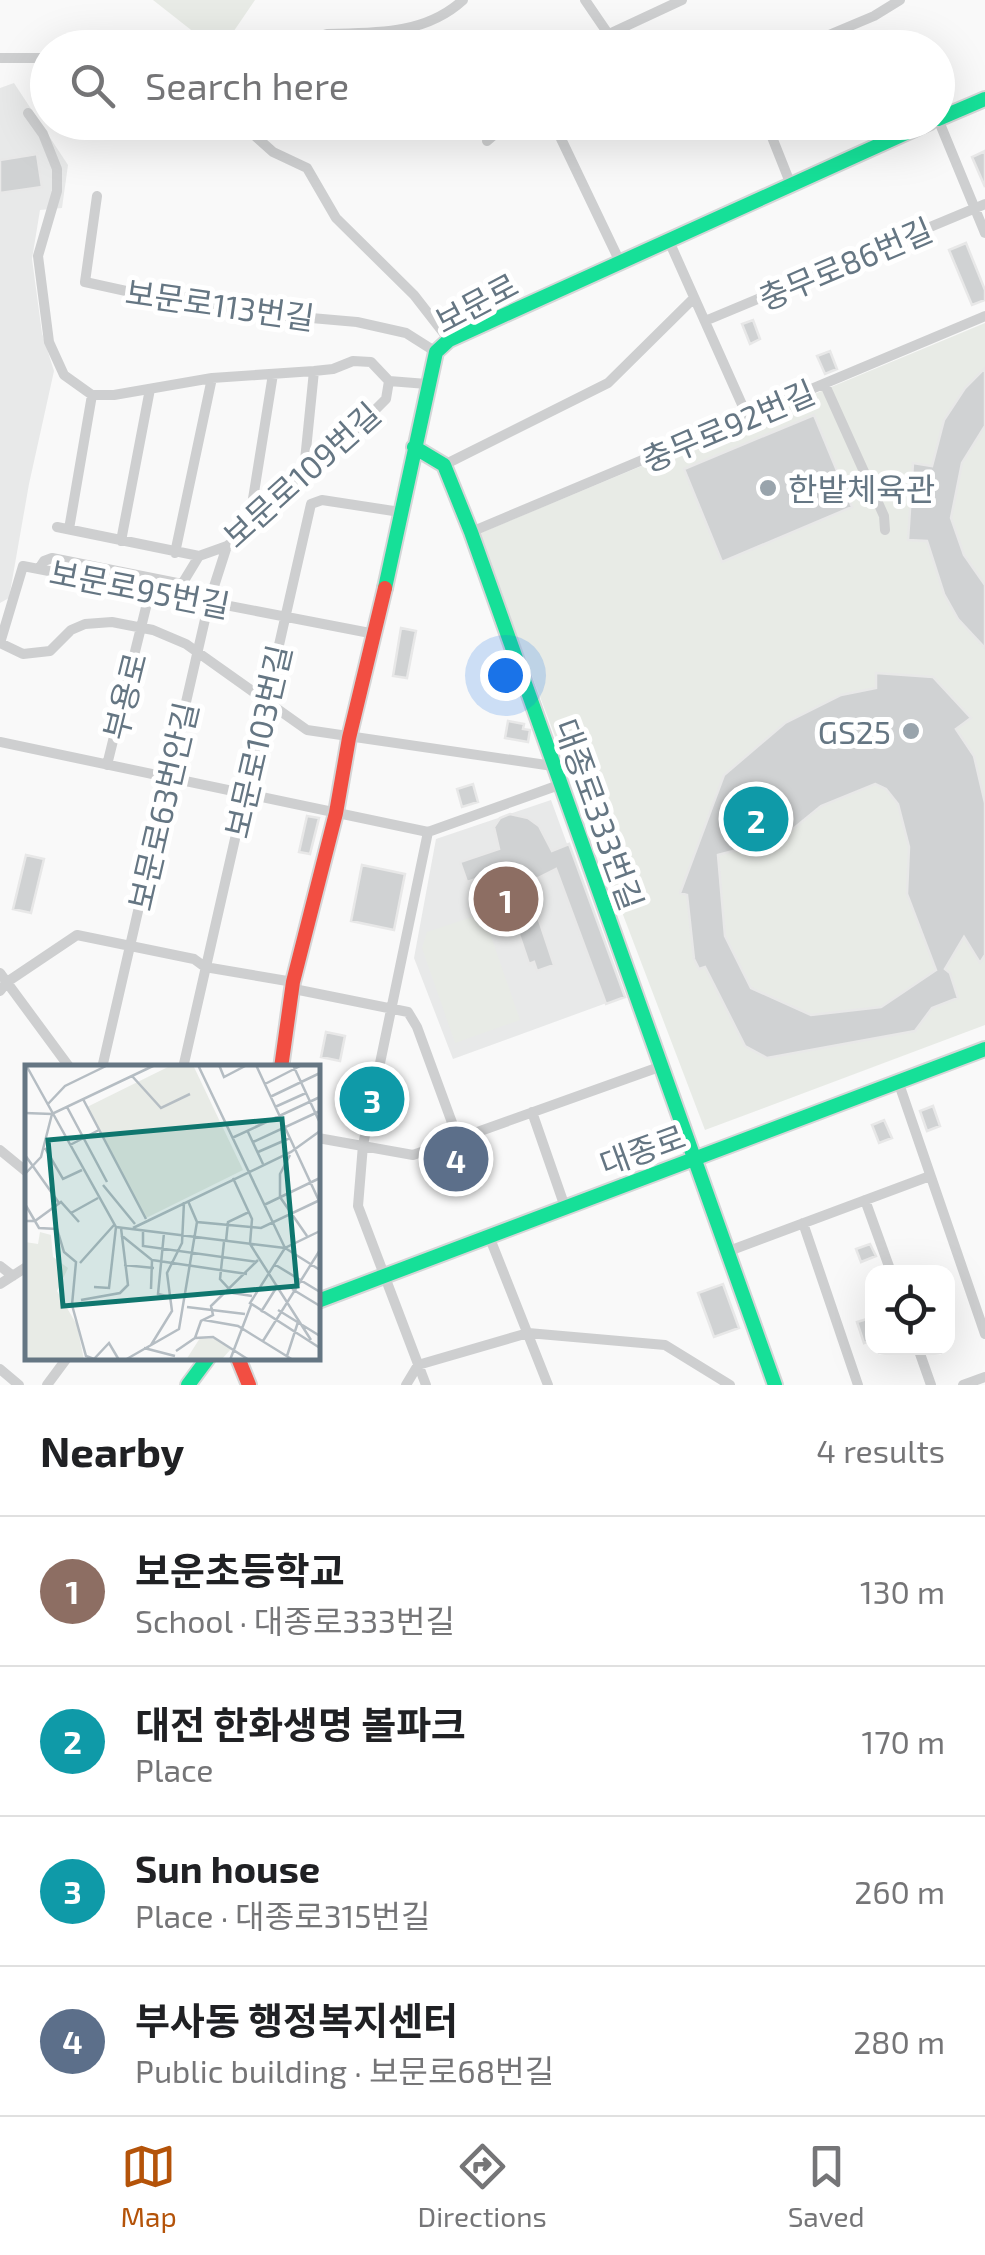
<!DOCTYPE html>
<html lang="en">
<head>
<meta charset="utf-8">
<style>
  body { margin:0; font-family:"Exo 2","Noto Sans KR",sans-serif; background:#f2f2f2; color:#202124 }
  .controls { position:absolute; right:30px; bottom:30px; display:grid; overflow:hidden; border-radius:20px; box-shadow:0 10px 40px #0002 }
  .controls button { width:90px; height:90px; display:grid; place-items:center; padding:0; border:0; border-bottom:2px solid #e0e0e0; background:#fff; color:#202124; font:50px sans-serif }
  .you { position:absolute; left:505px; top:675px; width:35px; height:35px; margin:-25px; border:8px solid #fff; border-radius:50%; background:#1a73e8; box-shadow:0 0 0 15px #1a73e833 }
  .badge { display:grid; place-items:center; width:65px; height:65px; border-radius:50%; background:#b45309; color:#fff; font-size:32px; font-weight:700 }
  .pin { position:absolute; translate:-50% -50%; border:5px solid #fff; box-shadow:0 2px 10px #0006 }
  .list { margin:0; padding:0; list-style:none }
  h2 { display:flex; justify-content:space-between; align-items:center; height:130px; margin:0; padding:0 40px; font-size:42px }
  h2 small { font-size:32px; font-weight:400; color:#757577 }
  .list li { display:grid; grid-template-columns:65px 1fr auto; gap:30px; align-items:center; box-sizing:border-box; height:150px; padding:0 40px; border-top:2px solid #e0e0e0 }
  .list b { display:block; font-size:38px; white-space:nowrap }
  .list p { margin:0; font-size:32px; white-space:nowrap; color:#757577 }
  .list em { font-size:32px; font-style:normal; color:#757577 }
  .icon { flex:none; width:55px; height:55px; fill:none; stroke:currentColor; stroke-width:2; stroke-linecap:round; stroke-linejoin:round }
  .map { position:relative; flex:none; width:985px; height:1385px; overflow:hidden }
  .search { position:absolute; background:#fff; box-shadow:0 10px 40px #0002; left:30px; right:30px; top:30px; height:110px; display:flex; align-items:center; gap:25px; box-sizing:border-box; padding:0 35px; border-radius:55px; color:#757577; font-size:38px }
  .sheet { height:730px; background:#fff }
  nav { display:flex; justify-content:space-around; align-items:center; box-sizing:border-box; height:140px; border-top:2px solid #e0e0e0; background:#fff; font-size:28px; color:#757577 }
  nav a { display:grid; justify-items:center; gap:5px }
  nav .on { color:#b45309 }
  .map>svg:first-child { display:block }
</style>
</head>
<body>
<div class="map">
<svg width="985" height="1385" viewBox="0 0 985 1385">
  <rect width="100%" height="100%" fill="#f9f9f9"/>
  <path fill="#e8e9e9" d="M14,83l54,82 -6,43 -22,2 -8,49 10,74 12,38 -25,113 -20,114 -9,5v-515z
    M551,800l72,197 -170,62 -39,-101 22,-119z"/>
  <path fill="#e8ebe6" d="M153,0h102l-32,47 -9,1z
    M985,323v702l-280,105 -227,-596z
    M475,916l10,3 35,101 -65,23 -33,-95 5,-16z"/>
  <path fill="#d0d2d3" stroke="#e8e8e8" stroke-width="2.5" fill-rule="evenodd" d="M985,151v36l-13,-30z
    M37,154l5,33 -42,6v-33z
    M966,243l19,47v10l-13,5 -23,-55z
    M753,320l7,19 -10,5 -8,-20z
    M830,351l7,18 -12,5 -8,-18z
    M985,368v58l-23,37 -11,55 13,37 21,30v63l-27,-29 -14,-25 -17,-53 -19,-1 5,-77 19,3 12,-46 21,-32z
    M814,415l38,92 -130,55 -38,-93z
    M401,628l15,3 -9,47 -14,-2z
    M876,673l57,4 38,41 -15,11 18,27 11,47v152l-5,8 -16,-26 -19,32 5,4 8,25 -26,10 -17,23 -148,27 -22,-12 -40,-79 -6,2 -5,-10 -7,-64 -7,-2 44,-118 61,-52 56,-28 35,-7zM875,784l11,5 12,15 11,43 -2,47 29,76 -55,37 -70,8 -60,-27 -26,-52 -7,-81 64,-17 39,-32z
    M508,721l16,3 -1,5 7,1 -2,12 -23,-4z
    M473,784l5,18 -16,5 -5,-18z
    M510,814l18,4 11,8 13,25 17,-7 56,153 -19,7 -50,-135 -18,9h-13l29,87 -17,6 -3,-9 -5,2 -26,-77 -22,8 -5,-16 -9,3 -7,-20 39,-13 -5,-22 6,-9z
    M307,816l12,2 -9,36 -11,-2z
    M26,855l18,4 -13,54 -18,-4z
    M362,865l43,9 -11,56 -43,-9z
    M326,1032l19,4 -5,25 -19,-4z
    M933,1106l7,20 -13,5 -7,-20z
    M884,1120l8,18 -13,5 -7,-18z
    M870,1244l6,12 -15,6 -5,-13z
    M723,1284l16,44 -25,9 -16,-44z
    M870,1318l2,22 -8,3 -7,-21z"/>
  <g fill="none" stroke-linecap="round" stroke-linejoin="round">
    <g stroke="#d5d6d7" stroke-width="18">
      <path id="fast" d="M938,119l47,-20
        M414,447l30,18 27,67 304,853
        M385,588l51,-236 13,-12 481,-218
        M318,1301l667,-252
        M188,1385l20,-27"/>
    </g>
    <g stroke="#d5d6d7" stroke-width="18">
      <path id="jam" d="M281,1068l12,-86 43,-169 13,-75 36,-150
        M238,1358l11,27"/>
    </g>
    <path stroke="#cecfd0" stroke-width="10" d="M585,0l28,41 -2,7
      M609,34l73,-34
      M308,48l9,-11 10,-3c47,-1 98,1 136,-34
      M798,48l76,-32 26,-16
      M0,58h48
      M28,113l15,21 14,35v22l-19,65 11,86 15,33 28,20h22l98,-17 102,-7 19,-2 20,-8 18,1 18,19 38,3
      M938,119l47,114
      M553,122l67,140
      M766,122l25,63
      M245,127l28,25 34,16 29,50 78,77 35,45
      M487,141l22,-19
      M97,196l-12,86 41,9 60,6 45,14 126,11 49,11 30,19
      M669,241l79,177
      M705,321l280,-117
      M825,385l59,131 1,14
      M444,465l164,-82 85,-84
      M304,470l10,-99
      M57,527l142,29 28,-10 21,-16 56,-59 45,-35 37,-37 3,-18
      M69,529l23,-134
      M248,530l25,-156
      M471,532l514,-216
      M121,541l29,-152
      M175,553l37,-175
      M40,567l4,-6 8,-3 130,26 17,-28
      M0,643l23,11 27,-3 21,-21 14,-6 27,-2 41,8 33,14 121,86 246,36
      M0,643l23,-77 352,68
      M0,742l428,90
      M107,765l43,-174
      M0,973l70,95
      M294,989l114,23 9,15 41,112
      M0,991l7,-9 70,-47 117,24 11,8 88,15
      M102,1068l107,-466 18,-56
      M183,1068l128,-564 11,-4 78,12
      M898,1081l87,253
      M532,1112l33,95
      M318,1138l95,17 249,-89
      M0,1150l28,23
      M865,1200l26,72
      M803,1223l55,162
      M489,1236l59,149
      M729,1251l201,-75
      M0,1266l13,10
      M0,1284l28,-18
      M918,1348l13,37
      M0,1369l19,16
      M47,1385l20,-27
      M406,1385l12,-20 110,-32 137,12 65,40
      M426,1385l-68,-179 5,-61 65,-313 131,-47
      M963,1385l22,-8"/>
    <use href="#fast" stroke="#16e098" stroke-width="14"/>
    <use href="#jam" stroke="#f24e42" stroke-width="14"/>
  </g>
  <g fill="#99a4ac" stroke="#fff" stroke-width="4">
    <circle cx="768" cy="488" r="10"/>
    <circle cx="911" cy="731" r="10"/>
  </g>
  <g text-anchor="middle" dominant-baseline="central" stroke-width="10" stroke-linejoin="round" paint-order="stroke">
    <g font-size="32" fill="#657683" stroke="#fff">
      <text transform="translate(845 263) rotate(-23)">충무로86번길</text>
      <text transform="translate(476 302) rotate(-28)">보문로</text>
      <text transform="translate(220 304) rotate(8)">보문로113번길</text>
      <text transform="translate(728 425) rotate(-23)">충무로92번길</text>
      <text transform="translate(301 474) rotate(-42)">보문로109번길</text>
      <text transform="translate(140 588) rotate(11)">보문로95번길</text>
      <text transform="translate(124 696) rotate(-76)">부용로</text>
      <text transform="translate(257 741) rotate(-77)">보문로103번길</text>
      <text transform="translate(162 806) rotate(-77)">보문로63번안길</text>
      <text transform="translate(600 814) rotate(70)">대종로333번길</text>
      <text transform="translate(642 1149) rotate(-20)">대종로</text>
    </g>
    <g font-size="32" fill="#657683" stroke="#fff" text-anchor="start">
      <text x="788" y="488">한밭체육관</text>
      <text x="891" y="731" text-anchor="end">GS25</text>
    </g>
  </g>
  <g transform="translate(25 1065)">
    <rect width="295" height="295" fill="#f9f9f9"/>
    <path d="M147,0h21l50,105 -97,48 -59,-111zM15,167l11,3 2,22 15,11 -11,23 20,34 7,35h-59v-118l13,2zM175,273l15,1 16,10 -10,11h-35z" fill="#e8ebe6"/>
    <path fill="none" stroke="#b5bdc3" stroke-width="2.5" d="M1,0l90,162 169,21M173,0l87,183 35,22M194,0l5,12 23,-12M231,0l64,138M268,0l27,58M107,11l29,32 29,-14M240,19l37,-19M245,32l50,-24M58,34l63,120M22,40l18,-19 43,-21M42,42l40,75M250,42l31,-14M0,48l27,1 103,-49M223,67l15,32M207,73l88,-41M228,77l67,-31M45,80l29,-15M20,83l18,31 19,-9M233,87l32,-14M0,90l34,48M265,90l-10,19v23l27,39M0,109l16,-17 11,-43M208,113l19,41 -2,25 61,96M78,120l32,39M163,136l9,21 64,6 59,-28M0,139l14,24 18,1 7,23 12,10 -4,43 14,51 8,3M239,140l56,-27M46,148l27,-15M0,156h10l26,-19 18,20M108,163l158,-76 29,-21M118,166v15l114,16M295,166l-35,17 -35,55 70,45M139,168l-6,61 13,3M96,170l31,25 -1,29M201,176l2,-19 21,-10M199,177l-4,37 13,14 19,3M127,195l95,14M55,198l34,-38M249,199l46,28M99,200l30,3M69,222l15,1 7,-61M267,224l28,17M56,235l39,-7 8,-8 -7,-57M162,242l58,7M253,245l42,26M236,247l17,-27M179,255l34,6 55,34M170,273l6,-17 12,-6 -2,-9 47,-46M238,276l57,-91M126,280l21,-34 -5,-38 15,-30 2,-41M119,283l31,8M151,286l19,-13 18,-1 36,23M262,291l11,-34M69,294l15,-16 10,17M100,295l54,-31 18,-107M205,295l21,-55"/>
    <path fill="#0f766e" fill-opacity="0.15" stroke="#0f766e" stroke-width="5" d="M257,54l15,167 -234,20 -15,-166z"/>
    <rect width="295" height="295" fill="none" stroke="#657683" stroke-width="5"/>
  </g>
</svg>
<div class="controls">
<button><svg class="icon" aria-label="locate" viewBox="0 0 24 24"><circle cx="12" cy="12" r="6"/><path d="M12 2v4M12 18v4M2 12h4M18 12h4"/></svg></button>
</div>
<div class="you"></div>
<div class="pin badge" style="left:506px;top:899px;background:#8d6e63">1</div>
<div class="pin badge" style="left:756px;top:819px;background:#0f9aa8">2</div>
<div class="pin badge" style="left:372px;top:1099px;background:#0f9aa8">3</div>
<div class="pin badge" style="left:456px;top:1159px;background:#5c6f8a">4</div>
<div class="search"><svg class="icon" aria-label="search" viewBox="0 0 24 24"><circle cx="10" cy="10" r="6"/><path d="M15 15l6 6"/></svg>Search here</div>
</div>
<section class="sheet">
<h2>Nearby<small>4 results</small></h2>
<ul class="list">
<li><span class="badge" style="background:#8d6e63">1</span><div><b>보운초등학교</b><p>School · 대종로333번길</p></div><em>130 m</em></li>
<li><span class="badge" style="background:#0f9aa8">2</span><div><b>대전 한화생명 볼파크</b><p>Place</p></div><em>170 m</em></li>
<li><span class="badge" style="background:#0f9aa8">3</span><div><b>Sun house</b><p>Place · 대종로315번길</p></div><em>260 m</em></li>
<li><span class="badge" style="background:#5c6f8a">4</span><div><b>부사동 행정복지센터</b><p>Public building · 보문로68번길</p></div><em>280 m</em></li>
</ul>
</section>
<nav>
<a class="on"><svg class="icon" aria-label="map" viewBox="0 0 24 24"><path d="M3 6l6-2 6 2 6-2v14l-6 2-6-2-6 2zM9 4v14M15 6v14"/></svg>Map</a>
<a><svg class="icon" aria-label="directions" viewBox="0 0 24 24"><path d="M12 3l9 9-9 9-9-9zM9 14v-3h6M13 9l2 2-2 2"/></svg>Directions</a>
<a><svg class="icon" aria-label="saved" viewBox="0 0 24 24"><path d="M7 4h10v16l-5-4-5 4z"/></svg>Saved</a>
</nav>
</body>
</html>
